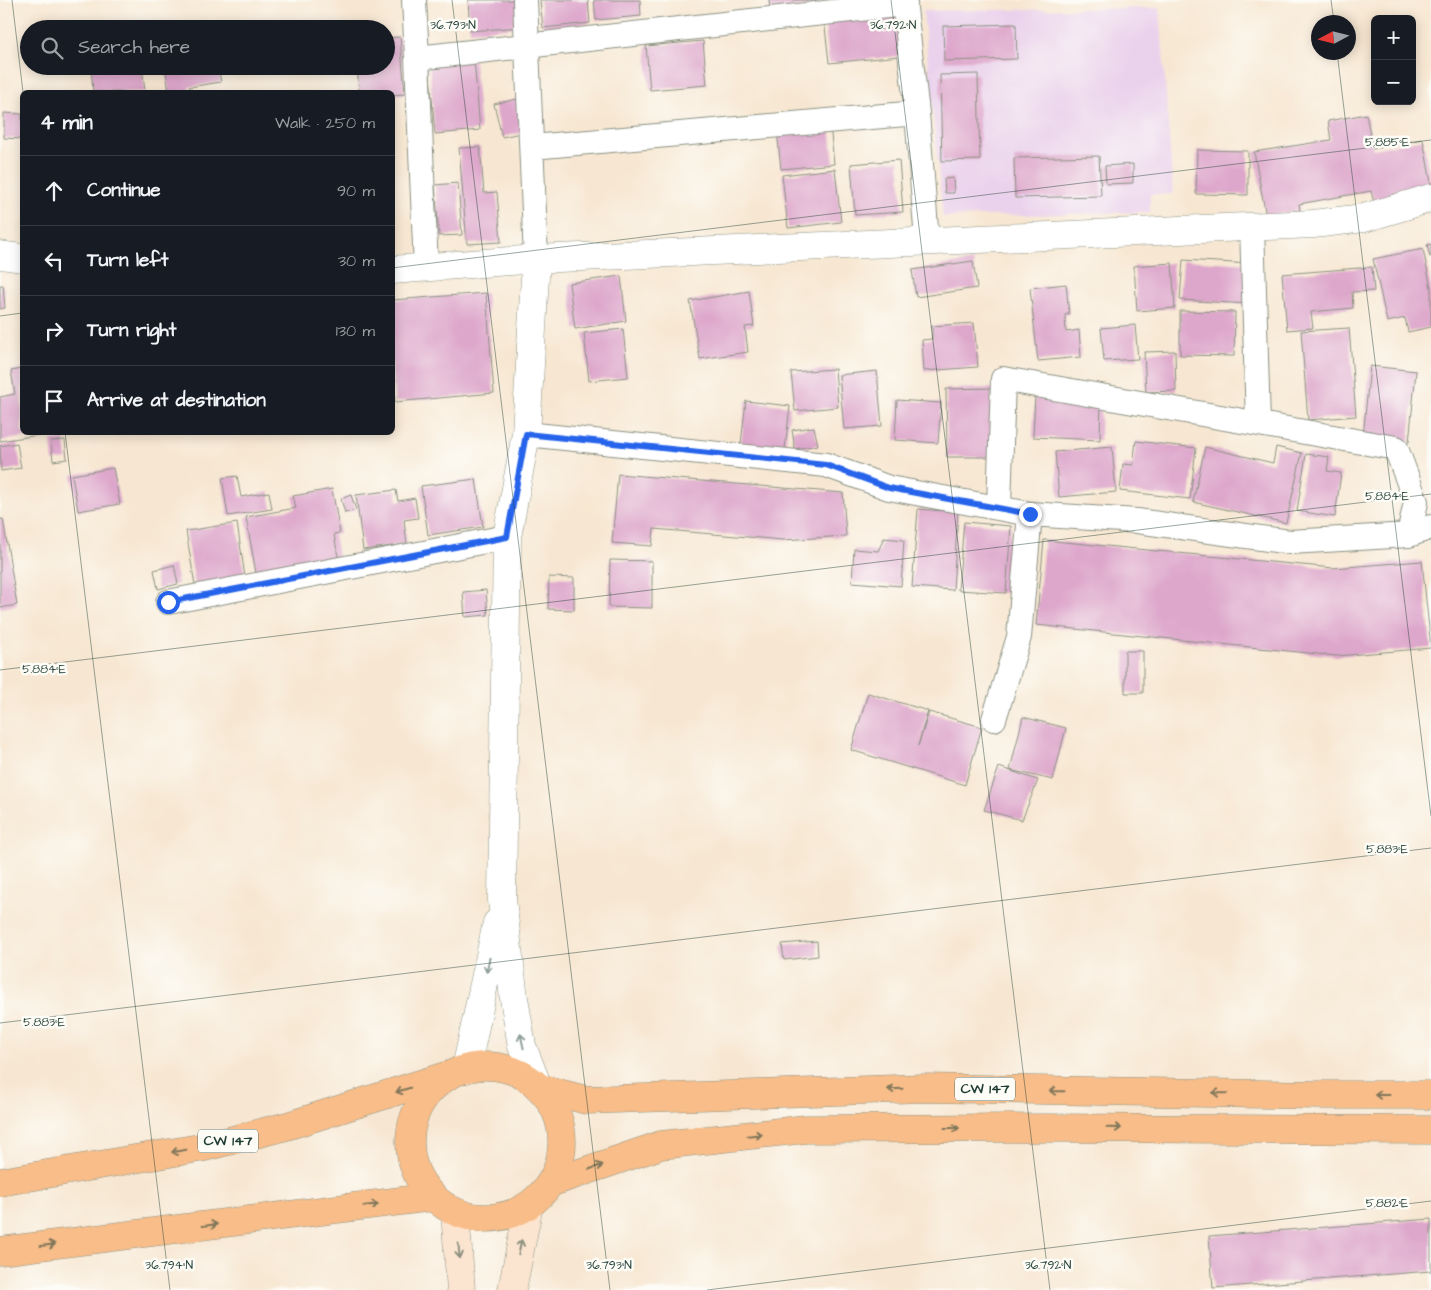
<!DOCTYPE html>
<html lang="en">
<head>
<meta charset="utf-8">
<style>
  body { margin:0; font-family:"Architects Daughter",sans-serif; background:#20242c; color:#f1f3f6 }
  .controls { position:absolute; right:15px; top:15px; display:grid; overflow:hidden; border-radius:8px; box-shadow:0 2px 12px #0003 }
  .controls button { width:45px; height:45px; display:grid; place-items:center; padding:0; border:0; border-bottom:1px solid #363941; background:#171b24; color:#f1f3f6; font:25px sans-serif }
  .compass { position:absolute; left:1311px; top:15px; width:45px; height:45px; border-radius:50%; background:#171b24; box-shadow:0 2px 12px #0003; rotate:263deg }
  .stop { position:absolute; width:15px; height:15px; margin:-11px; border:4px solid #2563eb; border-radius:50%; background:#fff }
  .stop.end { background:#2563eb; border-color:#fff; box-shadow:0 1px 5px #0008 }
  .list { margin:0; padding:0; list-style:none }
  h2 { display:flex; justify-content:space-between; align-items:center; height:65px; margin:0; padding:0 20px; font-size:21px }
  h2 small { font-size:16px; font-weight:400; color:#9ea1a6 }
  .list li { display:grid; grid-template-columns:32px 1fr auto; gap:15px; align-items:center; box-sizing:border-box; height:70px; padding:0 20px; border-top:1px solid #363941 }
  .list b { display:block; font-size:19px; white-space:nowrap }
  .list em { font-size:16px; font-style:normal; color:#9ea1a6 }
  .icon { flex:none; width:28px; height:28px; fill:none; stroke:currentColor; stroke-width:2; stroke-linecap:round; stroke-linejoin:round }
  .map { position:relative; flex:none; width:1431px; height:1290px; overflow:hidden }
  .search { position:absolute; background:#171b24; box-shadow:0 2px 12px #0003; left:20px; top:20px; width:375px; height:55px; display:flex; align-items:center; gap:12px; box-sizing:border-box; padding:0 18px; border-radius:28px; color:#9ea1a6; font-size:19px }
  .panel { position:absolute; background:#171b24; box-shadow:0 2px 12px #0003; left:20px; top:90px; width:375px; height:345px; border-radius:8px }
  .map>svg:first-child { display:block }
</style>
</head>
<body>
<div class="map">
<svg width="1431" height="1290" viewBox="0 0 1431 1290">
  <rect width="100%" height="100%" fill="#fdfcf7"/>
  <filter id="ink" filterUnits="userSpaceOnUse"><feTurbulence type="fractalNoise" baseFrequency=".02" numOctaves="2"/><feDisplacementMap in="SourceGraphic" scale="10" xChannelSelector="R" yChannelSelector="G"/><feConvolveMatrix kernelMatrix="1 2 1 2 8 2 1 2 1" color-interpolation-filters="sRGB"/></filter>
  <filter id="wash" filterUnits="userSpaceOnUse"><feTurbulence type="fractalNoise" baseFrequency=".0096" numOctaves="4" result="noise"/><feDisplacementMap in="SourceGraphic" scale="20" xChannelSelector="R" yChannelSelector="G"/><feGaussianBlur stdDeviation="1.12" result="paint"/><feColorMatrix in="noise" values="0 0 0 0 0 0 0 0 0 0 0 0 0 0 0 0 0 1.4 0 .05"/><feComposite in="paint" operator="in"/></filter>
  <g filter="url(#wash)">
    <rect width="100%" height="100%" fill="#f7e7d2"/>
    <path fill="#ead1ec" d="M1160,8l13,186h-23v18l-207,5 -20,-206z"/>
    <g id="blocks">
      <path fill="#dda6cb" d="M468,0h51l2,27 -51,4z
        M540,0h48l2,23 -47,5z
        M594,0h46l1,16 -45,4z
        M769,0h48l1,5 -48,5z
        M896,11l4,45 -71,7 -5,-45z
        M1016,24l1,35 -73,2 -1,-35z
        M400,37l5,57 -13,1v-3h-33l-2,-26h29v-28z
        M703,41l4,44 -57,5 -4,-44z
        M474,59l6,71 -45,4 -6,-71z
        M91,66h51l3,26h-52z
        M165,66h53l3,16 -32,5 1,5h-21z
        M978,74l2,86 -38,1 -2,-86z
        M517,99l8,33 -23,5 -8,-33z
        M4,113l18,1v25l-18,-1z
        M1366,114l7,35 50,-10 8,44v9l-57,11 -3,-12 -72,13 1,6 -34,6 -12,-64 77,-12 -3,-19z
        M830,125l4,39 -53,5 -4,-39z
        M480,147l4,46 13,-1 4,50 -34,2 -8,-96z
        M1197,150l51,1v44l-52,-1z
        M1099,156l2,40 -86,2 -1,-40z
        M899,160l4,52 -48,3 -4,-51z
        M1133,164v19l-27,1 -1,-18z
        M835,169l6,53 -53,6 -6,-53z
        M953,178l1,15h-9l-1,-14z
        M458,183l4,52 -23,1 -4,-51z
        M1431,244v13h-1l-3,-12z
        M1423,249l8,39v39l-23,5 -3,-14 -18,4 -14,-63z
        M1183,260l68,4 -2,40 -69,-4z
        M973,261l4,27 -61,9 -4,-27z
        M1172,263l3,45 -38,3 -3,-45z
        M1372,267l2,24 -22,1 1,16 -42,4 2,16 -26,2 -5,-56z
        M621,276l5,45 -51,8 -6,-46z
        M1066,284l3,30 -4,1 1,17 13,-2 2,27 -43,4 -8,-73z
        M0,285h3l2,23 -5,1z
        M749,291l5,35 -9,1 3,25 -48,7 -10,-58z
        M486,293l8,100 -99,9 -3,-30v-72z
        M1180,311l55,1 -1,44 -54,-1z
        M974,323l4,44 -54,4 -2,-31 10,-1v-13z
        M1135,325l3,34 -34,2 -3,-33z
        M1349,328l7,88 -48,4 -7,-89z
        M623,329l5,48 -39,4 -5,-48z
        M1175,351l1,40 -30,1 -2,-40z
        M1370,366l46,5 -7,71 -46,-5z
        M22,369v63l23,2 -45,7v-44l15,-3 -4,-23z
        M835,369l3,38 -43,4 -4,-39z
        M877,371l5,55 -38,3 -5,-54z
        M993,388l1,69h-47l-1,-68z
        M1035,395l66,2 -1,43 -67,-3z
        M897,400l44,3 -3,40 -43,-3z
        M746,401l44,5 -5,43 -44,-5z
        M814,427l4,18 -23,4 -3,-19z
        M65,440l2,19 -14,2 -2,-20z
        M1136,441l60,7 -6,51 -70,-8 3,-27 10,1z
        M17,443l4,25 -20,3 -1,-25z
        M1112,447l4,45 -57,5 -4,-45z
        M1205,447l68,16 3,-16 26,6 -16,70 -93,-21z
        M1306,454l23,3 -2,14 14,2 -6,44 -38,-6z
        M113,468l7,36 -42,7 -6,-36z
        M618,474l225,19 3,43 -63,4 -129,-11 -2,17 -40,-3z
        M237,476l4,21 28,-5 3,17 -44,7 -6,-38z
        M476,479l7,48 -55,8 -7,-49z
        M332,489l8,44 -6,1 4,23 -82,16 -10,-56 50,-9 -3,-12z
        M396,490l2,11 17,-3 3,20 -14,2 3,24 -44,6 -7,-55z
        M351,495l5,15 -11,3 -4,-14z
        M918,509l40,3 -5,78 -41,-3z
        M0,519h3l14,86 -17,3z
        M964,522l47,4 -5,67 -48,-3z
        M237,523l8,54 -50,8 -9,-54z
        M884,538l20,2 -3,46 -49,-4 2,-33 24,2z
        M1044,540l289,28 89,-7 9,87 -94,8 -301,-31z
        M610,560l42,1v47l-43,-1z
        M174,565l4,19 -20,5 -4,-19z
        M549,577l25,1v32l-26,-1z
        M486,590l2,25 -23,2 -2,-25z
        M1125,651h18v42h-18z
        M868,693l60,18 -10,35 11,-34 53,15 -17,58 -114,-35z
        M1023,717l43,11 -13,52 -43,-10z
        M999,767l39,13 -16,40 -38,-10z
        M817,941l1,15 -34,4 -2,-16z
        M1431,1219v52l-218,17 -4,-52z"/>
    </g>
  </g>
  <g filter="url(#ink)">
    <use href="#blocks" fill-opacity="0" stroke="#8b9283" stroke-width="1"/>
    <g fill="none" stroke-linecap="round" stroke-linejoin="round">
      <g stroke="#8b9283" stroke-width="26">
        <path id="minor" d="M414,0l3,58
          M525,0l11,259
          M904,0l13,113 10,128
          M532,147l385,-34
          M1252,226l6,197
          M426,268l-9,-210 488,-54
          M526,434l300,31 63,23 141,26 107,7 153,21 119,-7 22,-8
          M999,508l4,-129 393,69 20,54 -7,33
          M168,602l339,-65
          M994,719l25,-82 11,-123"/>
      </g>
      <g stroke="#8b9283" stroke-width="29">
        <path id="tertiary" d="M0,255l22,3
          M392,270l144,-11
          M466,1069l31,-146
          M538,1087l-16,-41 -8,-48 -12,-98 5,-363 19,-103 10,-175 777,-35 51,-6 67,-20"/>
      </g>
      <g stroke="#8b9283" stroke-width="29">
        <path id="secondary" d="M455,1212l6,78
          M512,1290l17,-85"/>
      </g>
      <g stroke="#8b9283" stroke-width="29">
        <path id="trunk" d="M410 1142a76 76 0 1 1 152 0a76 76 0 1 1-152 0Z
          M540,1088l46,12 337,-12 395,7h113
          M0,1182l205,-35 82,-21 158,-50
          M550,1183l111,-38 145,-16 240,-1 385,2
          M0,1251l433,-54"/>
      </g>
      <use href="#minor" stroke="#fff" stroke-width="24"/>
      <use href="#tertiary" stroke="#fff" stroke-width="28"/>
      <use href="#secondary" stroke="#fce5d0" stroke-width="28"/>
      <use href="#trunk" stroke="#f8bd89" stroke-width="28"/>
    </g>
    <defs><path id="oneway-shaft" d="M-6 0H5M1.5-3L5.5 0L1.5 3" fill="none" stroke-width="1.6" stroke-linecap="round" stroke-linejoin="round" transform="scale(1.25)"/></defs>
    <g stroke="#8f9e9a">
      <use href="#oneway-shaft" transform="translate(488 965) rotate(102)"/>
      <use href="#oneway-shaft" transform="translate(522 1041) rotate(-102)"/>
    </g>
    <g stroke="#81775a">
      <use href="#oneway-shaft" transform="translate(895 1089) rotate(178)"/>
      <use href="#oneway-shaft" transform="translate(403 1090) rotate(163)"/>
      <use href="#oneway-shaft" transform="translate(1057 1091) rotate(-179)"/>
      <use href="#oneway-shaft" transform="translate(1220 1093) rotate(-179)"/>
      <use href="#oneway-shaft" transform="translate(1382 1095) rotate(-180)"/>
      <use href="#oneway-shaft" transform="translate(952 1128)"/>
      <use href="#oneway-shaft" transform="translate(1114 1128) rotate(1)"/>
      <use href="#oneway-shaft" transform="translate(755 1135) rotate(-6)"/>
      <use href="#oneway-shaft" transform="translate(179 1151) rotate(170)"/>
      <use href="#oneway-shaft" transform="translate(596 1167) rotate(-19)"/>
      <use href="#oneway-shaft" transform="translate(371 1205) rotate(-7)"/>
      <use href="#oneway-shaft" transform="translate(210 1225) rotate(-7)"/>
      <use href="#oneway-shaft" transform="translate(48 1245) rotate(-7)"/>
    </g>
    <g stroke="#8e9182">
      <use href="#oneway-shaft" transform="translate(520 1247) rotate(-78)"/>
      <use href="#oneway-shaft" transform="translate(459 1251) rotate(86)"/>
    </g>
  </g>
  <g fill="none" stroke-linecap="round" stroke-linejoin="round" filter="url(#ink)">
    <path stroke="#2563eb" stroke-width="6" d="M168,602l339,-65 19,-103 300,31 63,23 141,26"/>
  </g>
  <path fill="none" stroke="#1f3d34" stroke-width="1" stroke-opacity="0.45" d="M12,0l11,92M452,0l158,1290M891,0l159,1290M1331,0l3,22M1337,52l94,764M392,268l1039,-128M0,316l22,-3M65,432l105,858M0,670l1431,-176M0,1023l1431,-175M707,1290l724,-89"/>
  <g text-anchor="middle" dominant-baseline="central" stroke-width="5" stroke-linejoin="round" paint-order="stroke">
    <g fill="#fdfcf7" stroke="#62766e" stroke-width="1">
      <rect x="955" y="1077.5" width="60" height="23" rx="4"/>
      <rect x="198" y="1129.5" width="60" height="23" rx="4"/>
    </g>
    <g font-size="14" font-weight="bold" fill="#1f3d34">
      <text x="985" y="1089">CW 147</text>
      <text x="228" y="1141">CW 147</text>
    </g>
  </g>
  <g font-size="12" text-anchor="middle" fill="#1f3d34" stroke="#fdfcf7" stroke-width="5" stroke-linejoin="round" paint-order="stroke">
    <text x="453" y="29">36.793°N</text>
    <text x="893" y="29">36.792°N</text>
    <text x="1387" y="146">5.885°E</text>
    <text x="1387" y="500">5.884°E</text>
    <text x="44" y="673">5.884°E</text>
    <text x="1387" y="853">5.883°E</text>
    <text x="44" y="1026">5.883°E</text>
    <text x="1387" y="1207">5.882°E</text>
    <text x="169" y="1269">36.794°N</text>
    <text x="609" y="1269">36.793°N</text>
    <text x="1048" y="1269">36.792°N</text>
  </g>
</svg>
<div class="controls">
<button>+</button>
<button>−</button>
</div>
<svg class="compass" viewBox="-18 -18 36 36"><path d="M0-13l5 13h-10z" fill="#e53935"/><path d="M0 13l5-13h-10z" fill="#9ea1a6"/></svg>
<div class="stop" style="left:168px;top:602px"></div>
<div class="stop end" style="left:1030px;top:514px"></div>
<div class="search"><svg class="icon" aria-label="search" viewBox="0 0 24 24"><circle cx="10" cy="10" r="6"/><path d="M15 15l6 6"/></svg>Search here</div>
<section class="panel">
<h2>4 min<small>Walk · 250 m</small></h2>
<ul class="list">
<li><svg class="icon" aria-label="ahead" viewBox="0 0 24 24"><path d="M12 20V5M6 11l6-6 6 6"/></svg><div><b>Continue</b></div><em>90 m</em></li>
<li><svg class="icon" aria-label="left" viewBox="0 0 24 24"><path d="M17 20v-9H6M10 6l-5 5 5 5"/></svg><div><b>Turn left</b></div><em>30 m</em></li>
<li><svg class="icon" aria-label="right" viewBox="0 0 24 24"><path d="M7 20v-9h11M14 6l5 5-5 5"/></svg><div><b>Turn right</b></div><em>130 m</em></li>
<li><svg class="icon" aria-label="arrive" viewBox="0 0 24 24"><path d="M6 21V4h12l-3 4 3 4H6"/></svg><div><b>Arrive at destination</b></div></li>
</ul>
</section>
</div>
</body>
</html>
